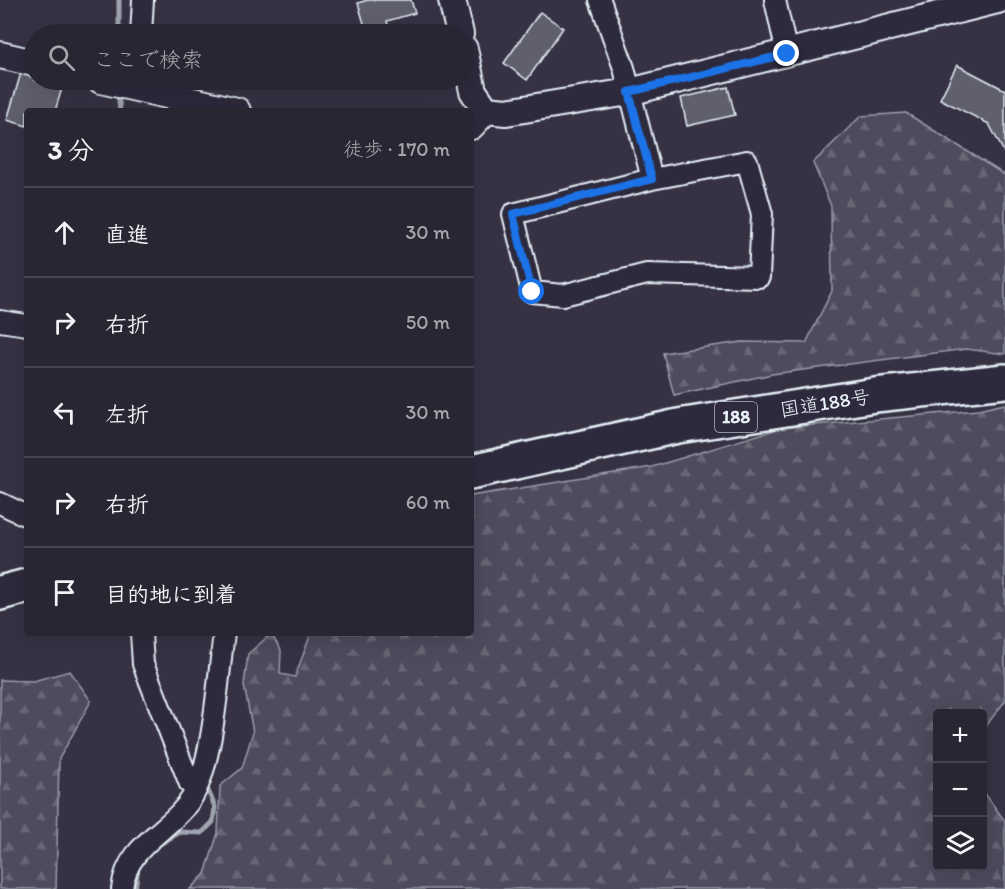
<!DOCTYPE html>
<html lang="ja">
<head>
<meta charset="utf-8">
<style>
  body { margin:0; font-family:Itim,"Klee One",sans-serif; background:#34323f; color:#f1f3f6 }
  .controls { position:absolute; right:18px; bottom:18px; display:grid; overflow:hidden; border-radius:6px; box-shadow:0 6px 24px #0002 }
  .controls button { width:54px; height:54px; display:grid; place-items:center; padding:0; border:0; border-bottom:2px solid #44434e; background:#282633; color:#f1f3f6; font:30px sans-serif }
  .stop { position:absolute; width:18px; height:18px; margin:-14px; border:4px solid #1a73e8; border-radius:50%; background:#fff }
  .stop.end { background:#1a73e8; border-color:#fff; box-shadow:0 2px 6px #0008 }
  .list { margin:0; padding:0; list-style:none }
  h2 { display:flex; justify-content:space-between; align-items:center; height:78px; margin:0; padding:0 24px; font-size:26px }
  h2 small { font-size:20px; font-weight:400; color:#a5a5ac }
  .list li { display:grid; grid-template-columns:39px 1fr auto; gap:18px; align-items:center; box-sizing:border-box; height:90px; padding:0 24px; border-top:2px solid #44434e }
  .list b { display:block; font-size:22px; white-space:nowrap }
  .list em { font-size:20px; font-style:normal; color:#a5a5ac }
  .icon { flex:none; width:33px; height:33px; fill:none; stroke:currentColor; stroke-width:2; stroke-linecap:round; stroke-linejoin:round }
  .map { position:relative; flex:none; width:1005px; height:889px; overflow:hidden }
  .search { position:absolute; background:#282633; box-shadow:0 6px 24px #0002; left:24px; top:24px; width:450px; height:66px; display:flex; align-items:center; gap:15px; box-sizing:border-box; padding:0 21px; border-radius:33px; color:#a5a5ac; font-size:22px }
  .panel { position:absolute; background:#282633; box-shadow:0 6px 24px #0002; left:24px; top:108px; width:450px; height:528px; border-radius:6px }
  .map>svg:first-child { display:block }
</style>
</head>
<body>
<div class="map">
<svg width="1005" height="889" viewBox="0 0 1005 889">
  <defs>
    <pattern id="forest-firs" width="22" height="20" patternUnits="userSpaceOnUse" patternTransform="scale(1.5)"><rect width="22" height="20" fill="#4d4b5c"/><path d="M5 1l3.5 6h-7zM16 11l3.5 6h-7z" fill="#676574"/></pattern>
  </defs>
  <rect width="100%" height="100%" fill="#363244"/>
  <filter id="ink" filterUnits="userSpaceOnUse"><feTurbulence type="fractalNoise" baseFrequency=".0167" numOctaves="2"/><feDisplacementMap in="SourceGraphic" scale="12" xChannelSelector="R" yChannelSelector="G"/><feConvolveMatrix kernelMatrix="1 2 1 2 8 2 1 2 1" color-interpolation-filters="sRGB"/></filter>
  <g filter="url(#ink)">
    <path fill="url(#forest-firs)" stroke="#9a9eaa" stroke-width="1.5" d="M906,113l99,62v179l-39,-5 -194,25 -98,21 -11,-42 79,-11 64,1 26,-52 -1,-85 -18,-43 48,-47z
      M1005,404v297l-20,26 -2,17 -1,-30h-44v152h44l1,-75 22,30v68h-815l15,-15 13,-41 2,-47 22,-18 11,-36 -9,-47 4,-31 23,-20 10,16 -1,24 15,3 16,-44h160v-137l181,-29 129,-39 197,-18z
      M70,671l21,30 -32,58 -3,130h-56v-209l33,1z"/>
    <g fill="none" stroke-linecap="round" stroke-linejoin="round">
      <path stroke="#a0a4af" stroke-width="5" d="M119,34v-34
        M118,92l2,19
        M158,845l22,-13 22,1 11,-11 2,-15 -11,-26
        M135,889l3,-22"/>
    </g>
    <path fill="#605e6e" stroke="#e8f1f8" stroke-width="1.5" d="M368,0h43l4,13 -28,8 2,7 -22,6 -9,-31z
      M540,12l23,16 -36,52 -23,-17z
      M957,65l48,25v64l-16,-30 -49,-25z
      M21,73l13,3v4l29,5 -8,26h-28v15l-20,-6z
      M728,87l7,28 -48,11 -6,-28z"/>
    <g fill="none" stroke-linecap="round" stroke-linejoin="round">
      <g stroke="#e8f1f8" stroke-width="24">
        <path id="minor" d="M600,0l24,68 28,111
          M775,0l12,54
          M141,34l2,-34
          M747,161l15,53 -3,63 -112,-3 -84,21 -31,-3 -19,-78 139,-35z
          M0,321l27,4
          M0,503l27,13
          M141,633l2,31 47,120 7,4
          M122,889c5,-48 54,-59 73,-97 19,-38 23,-115 29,-159"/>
      </g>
      <g stroke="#e8f1f8" stroke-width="30">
        <path id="tertiary" d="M452,0l8,34
          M464,49l9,42 13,19
          M0,55l34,8
          M101,80l136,31
          M486,110l20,2 123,-20 369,-92
          M471,126l15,-16"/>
      </g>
      <g stroke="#e8f1f8" stroke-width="38">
        <path id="trunk" d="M471,472l207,-46 197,-31 130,-14
          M0,593l27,-7"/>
      </g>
      <use href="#minor" stroke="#2f2a3d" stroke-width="20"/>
      <use href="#tertiary" stroke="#2f2a3d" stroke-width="26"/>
      <use href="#trunk" stroke="#2f2a3d" stroke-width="33"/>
    </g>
  </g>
  <g fill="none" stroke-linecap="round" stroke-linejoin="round" filter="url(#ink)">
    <path stroke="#1a73e8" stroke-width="8" d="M532,292l-19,-78 139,-35 -23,-87 158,-38"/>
  </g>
  <g text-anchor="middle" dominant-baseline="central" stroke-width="4.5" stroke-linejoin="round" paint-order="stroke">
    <rect fill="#2f2a3d" stroke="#b0b5c0" stroke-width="1.5" x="715" y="402" width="42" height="30" rx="4.5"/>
    <g font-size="18" font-weight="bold" fill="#e8f1f8">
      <text x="736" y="417">188</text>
    </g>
    <g font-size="20" fill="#e8f1f8" stroke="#2f2a3d">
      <text transform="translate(825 403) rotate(-9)">国道188号</text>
    </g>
  </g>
</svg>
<div class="controls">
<button>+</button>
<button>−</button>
<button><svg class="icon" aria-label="layers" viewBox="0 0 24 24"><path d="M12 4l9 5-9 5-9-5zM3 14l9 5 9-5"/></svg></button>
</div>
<div class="stop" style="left:532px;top:292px"></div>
<div class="stop end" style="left:787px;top:54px"></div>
<div class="search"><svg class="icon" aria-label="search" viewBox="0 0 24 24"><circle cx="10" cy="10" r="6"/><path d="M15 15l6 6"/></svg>ここで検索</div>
<section class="panel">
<h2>3 分<small>徒歩 · 170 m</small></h2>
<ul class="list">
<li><svg class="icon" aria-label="ahead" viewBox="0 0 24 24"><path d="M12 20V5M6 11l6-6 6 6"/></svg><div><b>直進</b></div><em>30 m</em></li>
<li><svg class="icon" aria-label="right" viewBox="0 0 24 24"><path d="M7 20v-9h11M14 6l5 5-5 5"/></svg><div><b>右折</b></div><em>50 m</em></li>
<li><svg class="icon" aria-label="left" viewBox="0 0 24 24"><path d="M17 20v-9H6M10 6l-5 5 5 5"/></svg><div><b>左折</b></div><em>30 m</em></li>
<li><svg class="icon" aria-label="right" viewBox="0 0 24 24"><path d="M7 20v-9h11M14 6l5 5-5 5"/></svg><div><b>右折</b></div><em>60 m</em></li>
<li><svg class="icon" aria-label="arrive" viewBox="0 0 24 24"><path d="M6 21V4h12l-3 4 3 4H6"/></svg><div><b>目的地に到着</b></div></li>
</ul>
</section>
</div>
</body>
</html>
